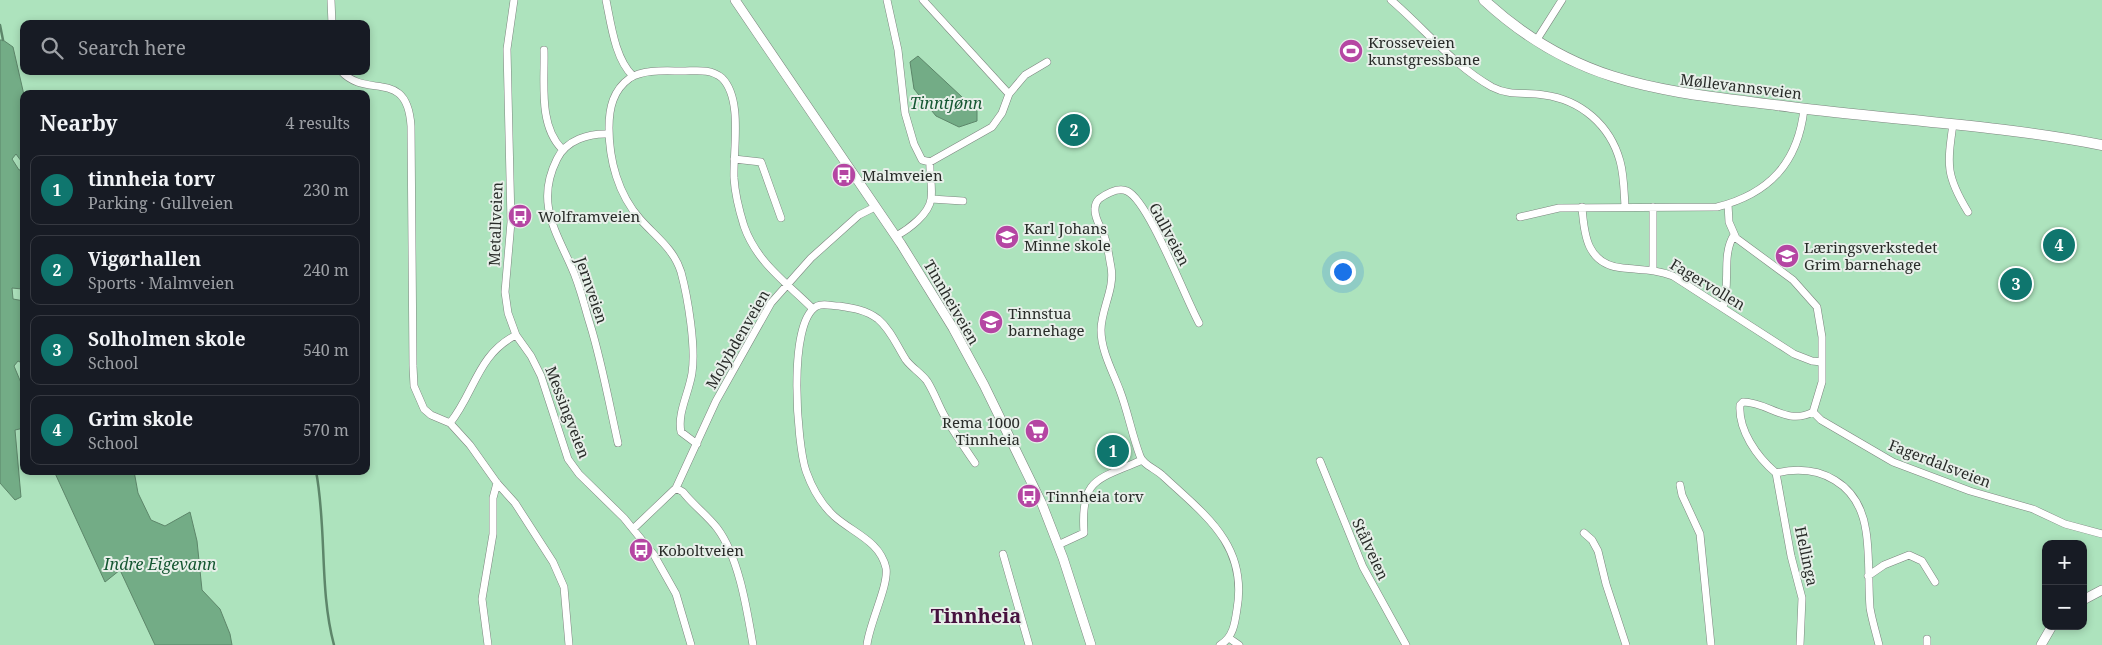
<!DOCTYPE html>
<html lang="en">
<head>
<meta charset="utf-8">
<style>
  body { margin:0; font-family:"Noto Serif",serif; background:#20242c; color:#f1f3f6 }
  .controls { position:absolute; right:15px; bottom:15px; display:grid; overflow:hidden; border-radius:10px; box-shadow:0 2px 8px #0003 }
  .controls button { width:45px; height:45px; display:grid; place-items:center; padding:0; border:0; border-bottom:1px solid #363941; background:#171b24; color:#f1f3f6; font:25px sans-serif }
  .you { position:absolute; left:1342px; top:271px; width:18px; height:18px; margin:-12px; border:4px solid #fff; border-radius:50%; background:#1a73e8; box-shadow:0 0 0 8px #1a73e833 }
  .badge { display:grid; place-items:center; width:32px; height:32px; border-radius:50%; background:#0f766e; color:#fff; font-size:16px; font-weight:700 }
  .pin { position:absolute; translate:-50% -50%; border:2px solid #fff; box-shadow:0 1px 5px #0006 }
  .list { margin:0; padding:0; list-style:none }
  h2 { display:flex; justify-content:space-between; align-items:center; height:65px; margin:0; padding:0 20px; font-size:21px }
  h2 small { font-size:16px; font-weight:400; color:#9ea1a6 }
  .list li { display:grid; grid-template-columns:32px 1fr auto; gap:15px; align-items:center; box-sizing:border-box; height:70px; margin:0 10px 10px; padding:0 10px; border:1px solid #363941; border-radius:10px }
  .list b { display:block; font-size:19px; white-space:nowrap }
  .list p { margin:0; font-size:16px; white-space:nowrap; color:#9ea1a6 }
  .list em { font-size:16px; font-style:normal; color:#9ea1a6 }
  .icon { flex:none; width:28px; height:28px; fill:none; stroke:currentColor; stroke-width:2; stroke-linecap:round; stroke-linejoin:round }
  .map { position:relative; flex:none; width:2102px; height:645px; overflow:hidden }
  .search { position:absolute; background:#171b24; box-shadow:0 2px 8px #0003; left:20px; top:20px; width:350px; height:55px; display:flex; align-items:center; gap:12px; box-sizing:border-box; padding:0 18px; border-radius:10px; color:#9ea1a6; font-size:19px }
  .panel { position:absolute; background:#171b24; box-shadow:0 2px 8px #0003; left:20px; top:90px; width:350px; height:385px; border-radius:10px }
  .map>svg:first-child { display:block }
</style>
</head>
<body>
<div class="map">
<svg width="2102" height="645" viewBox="0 0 2102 645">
  <rect width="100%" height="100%" fill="#e7efe9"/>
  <path fill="#ade3bd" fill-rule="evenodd" d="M0,0h2102v645h-2102zM24,24h342v47h-342zM24,94h342v377h-342zM2046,544h37v82h-37z"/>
  <path fill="#73ac86" stroke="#5d866a" d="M0,40h3l10,7 11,48v70l-8,-11 -4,5 7,11 5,-1v125l-2,-5 -10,-1 1,11 11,2v63l-6,-3 -4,5 10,24v38l-9,2 6,67 -6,3 -15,-17z
    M918,56l59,55v10l-18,6 -23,-11 -22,-27 -4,-27z
    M54,471h80l4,22 13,27 14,6 25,-14 7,29 5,49 18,19 10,25 2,11h-77l-35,-75 -15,12z"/>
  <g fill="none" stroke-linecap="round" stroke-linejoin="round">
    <path stroke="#5d866a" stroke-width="2.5" d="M0,25l3,15
      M316,471c11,57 3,118 18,174"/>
    <g stroke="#7d857f" stroke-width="8">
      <path id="minor" d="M331,0l1,24
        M514,0l-7,49 4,173 -6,70 3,21 8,22 15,21 10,20 27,83 11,15 45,44 30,37 22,39 15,51
        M606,0c5,24 9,59 27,76
        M887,0l11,50 7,63 9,31 8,16 8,2
        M923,0l86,94
        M1391,0c34,29 62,65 101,87 17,9 34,5 52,8 37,5 66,30 76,66 4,14 4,31 5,45
        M1536,41l26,-41
        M544,50c1,31 -6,75 18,99
        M341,71c26,29 66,-4 70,55l2,240 1,20 10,23 7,6 19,8 20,22 27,38 18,20 38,59 11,25 5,58
        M1953,124c-6,42 -7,52 15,88
        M609,134c-20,-1 -43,6 -52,25 -21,42 -3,69 14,107 9,19 13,39 19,58 12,39 19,79 28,119
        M734,159l27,3 20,56
        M931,199l32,2
        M1728,204l1,18 7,16 57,42 24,27 5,30v45l-9,30 8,8 72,42 77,29 63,18 32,15 37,10
        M1582,207c2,28 5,58 41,61 18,2 32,1 50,8l121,78 18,7 10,1
        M1653,207v62
        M1520,217l39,-9 158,-1c52,-13 81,-44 87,-98
        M896,236c13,-7 33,-22 35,-37 2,-13 -2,-25 -1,-37l62,-35 10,-14 7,-19 16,-19 22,-13
        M1723,307c8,-23 -2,-52 11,-72
        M1199,323c-14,-25 -50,-122 -72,-132 -9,-4 -21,3 -28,8 -3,3 -4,6 -4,10 -1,10 7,19 10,29 3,9 4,19 6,29 4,22 -10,42 -10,63 0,21 12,42 19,61 8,21 12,44 20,65 3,9 16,13 23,20 42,39 85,69 74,133 -2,14 -4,29 -17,36
        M1813,412c-27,14 -44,-10 -70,-10l-3,3c-2,25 17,52 36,68 44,-10 83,10 90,58 4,25 2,51 4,77 2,12 6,25 9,37
        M450,423c25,-31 27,-68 66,-88
        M697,444l-16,-12c-4,-19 8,-39 11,-59 4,-26 -4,-75 -11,-101 -7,-23 -26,-36 -41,-53 -22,-25 -31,-59 -31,-91 0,-20 4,-38 21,-50 14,-9 36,-7 52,-7 14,0 28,-3 40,7 21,21 11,72 12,100 1,16 5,32 10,48 13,37 43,57 69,83
        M1320,461l43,106 43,78
        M1776,473l15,83 11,42 -2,47
        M1680,485l2,10 18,39 11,111
        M676,488l40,-87 55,-98 40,-45 48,-43 16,-8
        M633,529l43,-41 7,4c10,13 24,23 34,36 22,29 30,82 36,117
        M1584,533l8,7 6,11 8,33 20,61
        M1058,545l26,-12c-4,-56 14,-53 58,-73
        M1003,554l26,91
        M1868,576l16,-11 25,-10 13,6 13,21
        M1229,638l10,7
        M1927,639v6
        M488,645l-6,-46 11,-65v-36l4,-15
        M867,645c2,-21 22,-60 19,-77 -6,-27 -33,-35 -52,-52 -13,-12 -22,-28 -28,-45 -9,-27 -19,-149 11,-165 6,-3 15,0 22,0 14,2 27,4 39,13 13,11 19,27 28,41 6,8 15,13 21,21 7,11 11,23 17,34 9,16 20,32 31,48"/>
    </g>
    <g stroke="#7d857f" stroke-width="10">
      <path id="tertiary" d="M735,0l166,244 52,84 31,57 58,119 21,54 28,87
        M2083,600l19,-10
        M2041,645l11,-19"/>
    </g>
    <g stroke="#7d857f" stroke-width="11">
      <path id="secondary" d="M1484,0c96,89 185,91 307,107 103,13 208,18 311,38"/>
    </g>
    <use href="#minor" stroke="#fff" stroke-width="7"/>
    <use href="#tertiary" stroke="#fff" stroke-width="9"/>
    <use href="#secondary" stroke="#fff" stroke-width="10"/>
  </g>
  <defs>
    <g id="stadium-disc" transform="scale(1.25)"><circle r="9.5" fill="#b546a3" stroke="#e7efe9"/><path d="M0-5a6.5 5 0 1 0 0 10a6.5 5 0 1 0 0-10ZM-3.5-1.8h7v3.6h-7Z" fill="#fff"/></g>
    <g id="bus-disc" transform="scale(1.25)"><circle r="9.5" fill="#b546a3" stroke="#e7efe9"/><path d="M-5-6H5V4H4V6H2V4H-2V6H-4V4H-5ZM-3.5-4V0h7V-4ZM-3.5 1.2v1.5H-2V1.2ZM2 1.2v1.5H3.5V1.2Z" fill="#fff"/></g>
    <g id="school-disc" transform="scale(1.25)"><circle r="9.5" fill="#b546a3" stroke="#e7efe9"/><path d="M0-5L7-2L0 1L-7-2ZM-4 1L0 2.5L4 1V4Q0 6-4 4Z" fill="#fff"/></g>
    <g id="supermarket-disc" transform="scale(1.25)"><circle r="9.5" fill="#b546a3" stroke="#e7efe9"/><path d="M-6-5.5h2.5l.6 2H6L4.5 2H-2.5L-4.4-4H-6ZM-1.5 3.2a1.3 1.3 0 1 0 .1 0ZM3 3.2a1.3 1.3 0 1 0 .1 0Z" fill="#fff"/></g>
  </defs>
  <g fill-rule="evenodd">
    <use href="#stadium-disc" x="1351" y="51"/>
    <use href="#bus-disc" x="844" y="175"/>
    <use href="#bus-disc" x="520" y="216"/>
    <use href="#school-disc" x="1007" y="237"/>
    <use href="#school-disc" x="1787" y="256"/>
    <use href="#school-disc" x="991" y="322"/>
    <use href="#supermarket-disc" x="1037" y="431"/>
    <use href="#bus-disc" x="1029" y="496"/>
    <use href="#bus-disc" x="641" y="550"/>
  </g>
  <g text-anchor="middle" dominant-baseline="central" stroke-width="4" stroke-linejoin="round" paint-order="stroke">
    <g font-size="15" fill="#292c29" stroke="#e7efe9" text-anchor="start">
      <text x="1368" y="42">Krosseveien<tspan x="1368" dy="17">kunstgressbane</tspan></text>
      <text x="862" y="175">Malmveien</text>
      <text x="538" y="216">Wolframveien</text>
      <text x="1024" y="228">Karl Johans<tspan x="1024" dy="17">Minne skole</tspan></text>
      <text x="1804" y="247">Læringsverkstedet<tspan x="1804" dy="17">Grim barnehage</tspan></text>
      <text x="1008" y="313">Tinnstua<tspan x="1008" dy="17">barnehage</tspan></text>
      <text x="1020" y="422" text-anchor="end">Rema 1000<tspan x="1020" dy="17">Tinnheia</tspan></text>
      <text x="1046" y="496">Tinnheia torv</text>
      <text x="658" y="550">Koboltveien</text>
    </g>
    <g font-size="15" fill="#292c29" stroke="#e7efe9">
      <text transform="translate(1741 86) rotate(7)">Møllevannsveien</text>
      <text transform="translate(495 224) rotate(-88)">Metallveien</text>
      <text transform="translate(1170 234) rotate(62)">Gullveien</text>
      <text transform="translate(1708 284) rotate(31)">Fagervollen</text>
      <text transform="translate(592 290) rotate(71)">Jernveien</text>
      <text transform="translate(952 302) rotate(60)">Tinnheiveien</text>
      <text transform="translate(737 339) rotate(-60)">Molybdenveien</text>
      <text transform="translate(568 412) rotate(69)">Messingveien</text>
      <text transform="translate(1940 463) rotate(21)">Fagerdalsveien</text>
      <text transform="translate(1371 549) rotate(65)">Stålveien</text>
      <text transform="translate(1807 556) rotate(78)">Hellinga</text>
    </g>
    <g font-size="16" font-style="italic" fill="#155732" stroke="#e7efe9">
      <text x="946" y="103">Tinntjønn</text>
      <text x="160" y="564">Indre Eigevann</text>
    </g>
    <g font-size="20" font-weight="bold" fill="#47123f" stroke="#e7efe9">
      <text x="976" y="615">Tinnheia</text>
    </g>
  </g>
</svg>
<div class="controls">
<button>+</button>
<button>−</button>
</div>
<div class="you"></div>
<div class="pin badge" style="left:1113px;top:451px">1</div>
<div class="pin badge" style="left:1074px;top:130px">2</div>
<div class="pin badge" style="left:2016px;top:284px">3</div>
<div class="pin badge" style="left:2059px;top:245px">4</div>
<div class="search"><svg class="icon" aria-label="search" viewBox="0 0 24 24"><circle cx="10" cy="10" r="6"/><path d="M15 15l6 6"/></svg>Search here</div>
<section class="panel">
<h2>Nearby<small>4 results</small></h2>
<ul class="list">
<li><span class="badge">1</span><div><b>tinnheia torv</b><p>Parking · Gullveien</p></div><em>230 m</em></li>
<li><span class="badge">2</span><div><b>Vigørhallen</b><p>Sports · Malmveien</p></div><em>240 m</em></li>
<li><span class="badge">3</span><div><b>Solholmen skole</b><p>School</p></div><em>540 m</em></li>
<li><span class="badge">4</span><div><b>Grim skole</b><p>School</p></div><em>570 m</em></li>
</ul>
</section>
</div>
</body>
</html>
